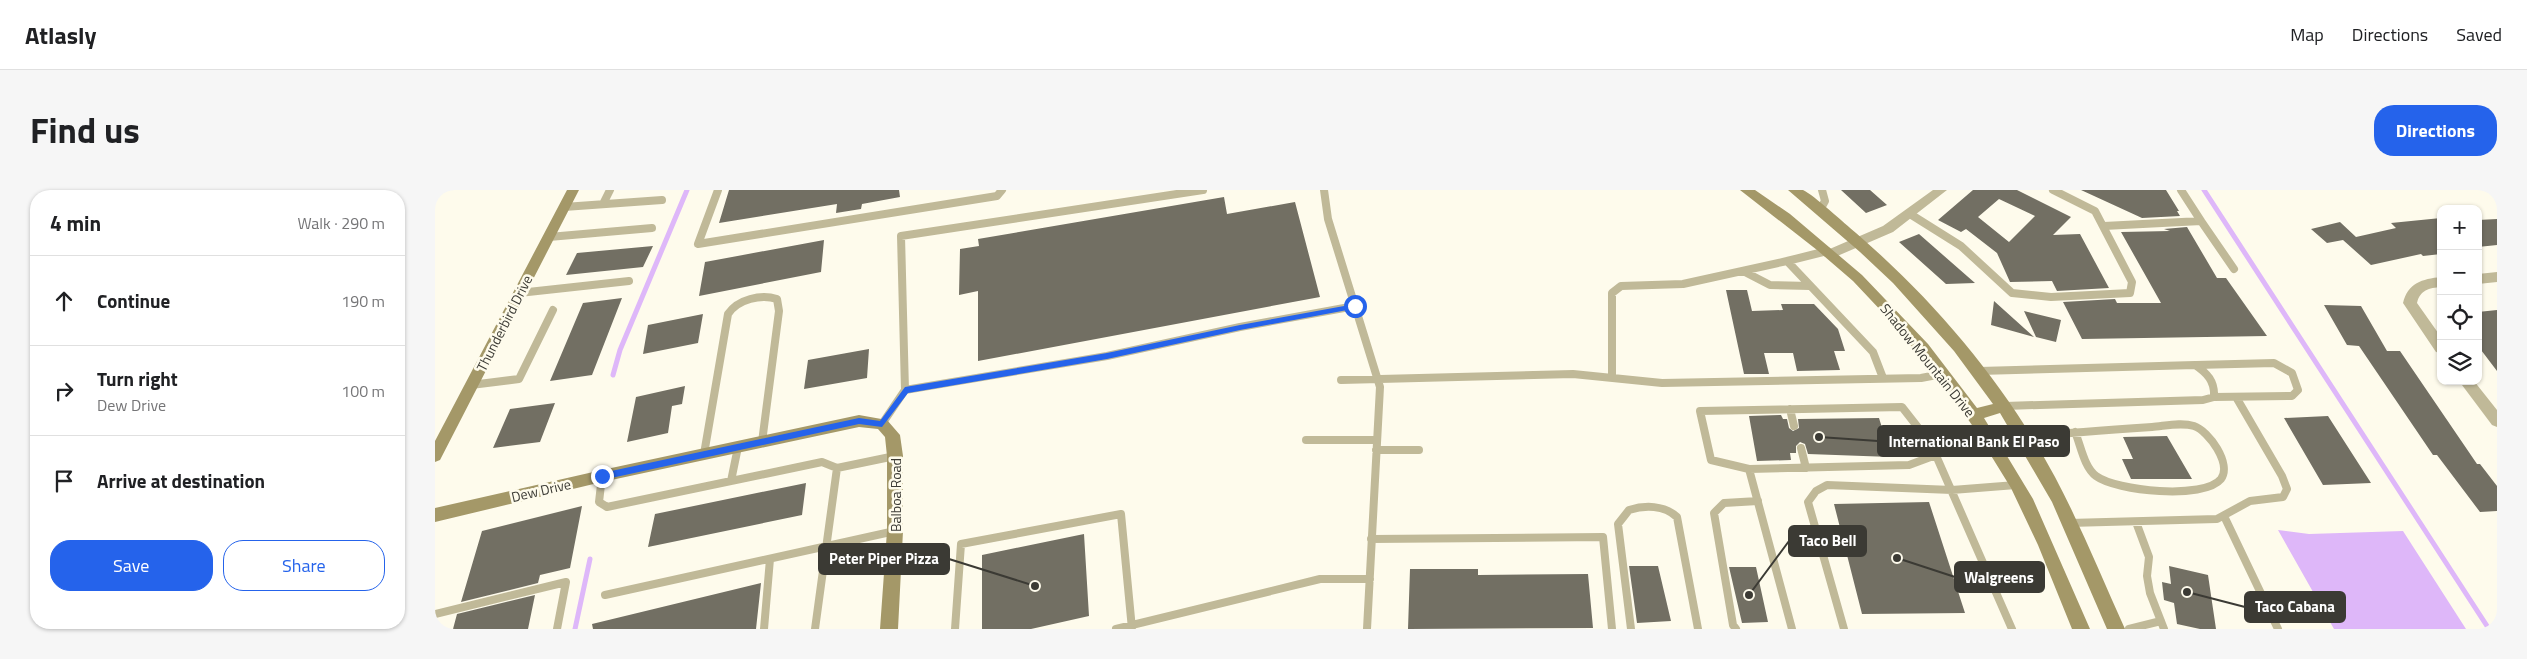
<!DOCTYPE html>
<html lang="en">
<head>
<meta charset="utf-8">
<style>
  body { margin:0; font-family:"Titillium Web",sans-serif; background:#f6f6f6; color:#202124 }
  .controls { position:absolute; right:15px; top:15px; display:grid; overflow:hidden; border-radius:10px; box-shadow:0 1px 4px #0004 }
  .controls button { width:45px; height:45px; display:grid; place-items:center; padding:0; border:0; border-bottom:1px solid #e0e0e0; background:#fff; color:#202124; font:25px sans-serif }
  .stop { position:absolute; width:15px; height:15px; margin:-11px; border:4px solid #2563eb; border-radius:50%; background:#fff }
  .stop.end { background:#2563eb; border-color:#fff; box-shadow:0 1px 5px #0008 }
  .list { margin:0; padding:0; list-style:none }
  h2 { display:flex; justify-content:space-between; align-items:center; height:65px; margin:0; padding:0 20px; font-size:21px }
  h2 small { font-size:16px; font-weight:400; color:#757577 }
  .list li { display:grid; grid-template-columns:32px 1fr auto; gap:15px; align-items:center; box-sizing:border-box; height:90px; padding:0 20px; border-top:1px solid #e0e0e0 }
  .list b { display:block; font-size:19px; white-space:nowrap }
  .list p { margin:0; font-size:16px; white-space:nowrap; color:#757577 }
  .list em { font-size:16px; font-style:normal; color:#757577 }
  .actions { display:flex; gap:10px; padding:15px 20px }
  .actions a { flex:1; padding:11px 0; border:1px solid #2563eb; border-radius:20px; text-align:center; font-size:18px; color:#2563eb }
  .actions .main { background:#2563eb; color:#fff }
  .icon { flex:none; width:28px; height:28px; fill:none; stroke:currentColor; stroke-width:2; stroke-linecap:round; stroke-linejoin:round }
  .map { position:relative; flex:none; width:2062px; height:439px; overflow:hidden; border-radius:20px }
  header { display:flex; align-items:center; gap:30px; box-sizing:border-box; height:70px; padding:0 25px; background:#fff; border-bottom:1px solid #e0e0e0 }
  header strong { font-size:24px }
  nav { display:flex; gap:28px; margin-inline-start:auto; font-size:18px }
  .intro { display:flex; align-items:center; justify-content:space-between; box-sizing:border-box; height:120px; padding:0 30px }
  h1 { margin:0; font-size:35px }
  .button { padding:12px 22px; border-radius:20px; background:#2563eb; color:#fff; font-size:18px; font-weight:700 }
  main { display:flex; gap:30px; padding:0 30px }
  aside { flex:1; background:#fff; border-radius:20px; box-shadow:0 1px 4px #0004 }
  .map>svg:first-child { display:block }
</style>
</head>
<body>
<header>
<strong>Atlasly</strong>
<nav><a>Map</a><a>Directions</a><a>Saved</a></nav>
</header>
<div class="intro"><h1>Find us</h1><a class="button">Directions</a></div>
<main>
<aside>
<h2>4 min<small>Walk · 290 m</small></h2>
<ul class="list">
<li><svg class="icon" aria-label="ahead" viewBox="0 0 24 24"><path d="M12 20V5M6 11l6-6 6 6"/></svg><div><b>Continue</b></div><em>190 m</em></li>
<li><svg class="icon" aria-label="right" viewBox="0 0 24 24"><path d="M7 20v-9h11M14 6l5 5-5 5"/></svg><div><b>Turn right</b><p>Dew Drive</p></div><em>100 m</em></li>
<li><svg class="icon" aria-label="arrive" viewBox="0 0 24 24"><path d="M6 21V4h12l-3 4 3 4H6"/></svg><div><b>Arrive at destination</b></div></li>
</ul>
<div class="actions"><a class="main">Save</a><a>Share</a></div>
</aside>
<div class="map">
<svg width="2062" height="439" viewBox="0 0 2062 439">
  <rect width="100%" height="100%" fill="#fefbec"/>
  <path fill="#deb7f9" d="M1843,340l31,4 94,-3 63,98h-132z"/>
  <g fill="none" stroke-linecap="round" stroke-linejoin="round">
    <path stroke="#deb7f9" stroke-width="5" d="M1769,0l285,439
      M178,185l7,-25 67,-160
      M140,439l15,-70"/>
  </g>
  <path fill="#726f63" fill-rule="evenodd" d="M294,0h170l1,7 -38,7 -1,5 -25,4 1,-9 -118,19z
    M1406,0h29l17,15 -21,8z
    M1538,0h44l54,27 -18,18 27,-1 29,54 -52,3 -5,-10 -42,1 -13,-29 -31,-24 -5,3 -23,-12zM1564,9l36,17 -26,26 -31,-25z
    M1646,0h85l13,21h-2l3,5 -38,2z
    M789,7l3,17 68,-12 25,95 -342,64v-70l-19,4 1,-46 19,-3 -1,-7z
    M2006,28v36l-18,2 -2,-2 -50,11 -28,-25 -16,3 -16,-14 29,-7 16,15 40,-9 -5,-5z
    M2062,29v26l-19,2v-27z
    M1752,37l30,51h9l41,58 -185,3 -19,-37 52,-3 2,4h44l-40,-71 49,-1 -6,-2z
    M1484,44l56,49 -29,1 -47,-42z
    M389,50l-3,32 -122,24 6,-34z
    M218,56l-10,21 -77,8 11,-22z
    M1291,100h21l5,21 31,-1 -2,-6h33l24,25 7,22h-11l6,19 -43,1 -4,-18h-29l5,21h-25z
    M187,108l-30,77 -42,6 33,-78z
    M1559,111l40,36 -43,-12z
    M1889,115l37,1 26,45h13l77,113h3l17,22v25l-17,1 -43,-57h-4l-74,-109 -12,-1z
    M2062,120v61l-19,-25v-34z
    M1589,121l37,9 -5,22 -20,-5z
    M268,124l-5,29 -55,11 5,-29z
    M434,159l-2,29 -63,11 4,-29z
    M250,196l-3,18 -10,2 -4,27 -41,9 9,-45z
    M120,213l-15,39 -47,6 17,-39z
    M1346,225l2,4h4l2,9 4,3 6,-3 -1,-9 81,-1 12,39 -83,-3 -3,-10 -5,-2 -4,4v7h-6l1,7 -34,1 -8,-45z
    M1893,226l43,67 -48,2 -39,-67z
    M1732,246l25,43h-61l-9,-20h11l-10,-22z
    M371,293l-4,32 -154,32 7,-33z
    M1494,312l36,111 -103,1 -28,-110z
    M147,316l-12,62 -30,7 -2,8 -77,19 21,-71z
    M649,344l5,82 -58,13h-49v-74z
    M1194,376h29l13,55 -34,2z
    M1734,376l39,9 8,54h-16l-23,-5 -3,-21 -10,-3 -2,-18 9,2z
    M1294,377h27l12,55 -26,1z
    M975,379h68v6l110,-1 5,54 -185,1z
    M326,393l-5,46h-163l-1,-5z
    M100,405l-7,34h-75l4,-15z"/>
  <g fill="none" stroke-linecap="round" stroke-linejoin="round">
    <path stroke="#c0b998" stroke-width="8" d="M283,0l-20,54 299,-48 5,-6
      M889,0l4,29 52,168 -13,242
      M168,14l7,-14
      M129,17l98,-7
      M1385,20l5,-9 -3,-11
      M1475,24l51,32 51,47 39,4 79,-4 2,-11 -37,-71 -42,-21
      M1766,31l33,48
      M1669,36l97,-5 -20,-31
      M114,47l103,-9
      M1392,61l-40,10 86,91 10,26
      M1308,81l27,14 40,1
      M84,103l110,-12
      M1761,175l78,-2 18,10 6,17 -6,6 -78,1
      M1544,181l216,-6c12,8 20,16 19,32l-11,3 -198,6
      M1177,188v-85l9,-7 62,-2 104,-23
      M906,190l232,-6 89,9 259,-5 21,-4
      M36,195l48,-6 34,-69
      M470,200l202,-34 133,-29 115,-21
      M1355,219l4,17
      M447,234l23,-34 -4,-154 302,-46
      M1549,240l-53,14 81,185
      M1588,247c43,-4 86,-7 129,-10 13,-1 29,-5 42,-1 15,5 38,38 27,53 -17,21 -105,12 -125,-3 -12,-9 -15,-30 -21,-44
      M871,250h71
      M1496,254l-29,-37 -202,4 11,49 38,9 160,-4 27,-10
      M1366,258l5,20
      M941,260h43
      M269,264l24,-140c10,-15 33,-20 49,-15l2,12 -17,131
      M402,278l58,-12
      M1314,279l43,160
      M167,286l-3,26 8,5 215,-45 15,6 -22,161
      M296,291l7,-34
      M1789,326l54,113
      M1701,332l13,35 -2,19 3,17 14,36
      M1634,333l148,-4 33,-18 33,-4 4,-8 -5,-13 -46,-79
      M936,349l232,-2 9,92
      M170,405l290,-64
      M0,424l131,-32 -9,47
      M329,439l6,-70
      M520,439l6,-85 160,-30 11,115
      M681,439l204,-50h50
      M1196,439l-13,-105 11,-14c16,-5 35,-5 48,7l21,112
      M1301,439l-3,-4 -19,-112 10,-10 34,-2
      M1409,439l-36,-127 8,-11 11,-6 125,5 64,-5
      M1694,439l32,-8"/>
    <path fill="#c0b998" fill-rule="evenodd" d="M1498,0h14l-54,42 -58,25h-10l-2,-3 2,-3 58,-25z
      M2062,82v10l-19,2v-10z
      M2006,87v10c-12,1 -21,3 -24,16l24,34v16l-5,-1 -33,-49c5,-20 19,-24 38,-26z
      M2024,191h15l23,29v17l-5,-2z"/>
    <path fill="#a49868" fill-rule="evenodd" d="M132,0h12l-139,270 -5,2v-21z
      M1305,0h15l35,24 72,61 66,69 49,64 16,-4 -39,-53 -61,-68 -33,-31 -72,-62c4,0 11,0 15,0 11,5 42,34 53,43 80,69 150,152 199,244 26,49 47,101 70,152h-18l-55,-127 -52,-89 -16,5 49,81 57,130h-18l-34,-84 -27,-57 -37,-60 -27,-39 -61,-73 -33,-35 -36,-31z
      M424,225l28,5 13,15 3,21v75l-5,98h-18l7,-98v-75l-2,-19 -7,-8 -19,-2 -257,55 -167,40v-14l167,-38z"/>
  </g>
  <path fill="#2563eb" d="M920,114h3v4l-118,22 -133,29 -199,34 -26,34 -23,-3 -257,56 -4,-4 4,-3 257,-55 21,3 25,-34 202,-34 133,-28z"/>
  <g text-anchor="middle" dominant-baseline="central" stroke-width="5" stroke-linejoin="round" paint-order="stroke">
    <g font-size="14" fill="#3b3a34" stroke="#fefbec">
      <text transform="translate(69 133) rotate(-63)">Thunderbird Drive</text>
      <text transform="translate(1493 170) rotate(51)">Shadow Mountain Drive</text>
      <text transform="translate(106 300) rotate(-13)">Dew Drive</text>
      <text transform="translate(460 305) rotate(-90)">Balboa Road</text>
    </g>
  </g>
  <path fill="none" stroke="#3b3a34" stroke-width="2" d="M1384 247L1443 251M1314 405L1354 351M600 396L514 369M1462 368L1520 387M1752 402L1810 417"/>
  <g fill="#3b3a34" stroke="#fefbec" stroke-width="2">
    <circle cx="1384" cy="247" r="5"/>
    <circle cx="1314" cy="405" r="5"/>
    <circle cx="600" cy="396" r="5"/>
    <circle cx="1462" cy="368" r="5"/>
    <circle cx="1752" cy="402" r="5"/>
  </g>
  <g fill="#3b3a34" stroke="#3b3a34" stroke-width="2">
    <rect x="1443" y="236" width="191" height="30" rx="5"/>
    <rect x="1354" y="336" width="77" height="30" rx="5"/>
    <rect x="384" y="354" width="130" height="30" rx="5"/>
    <rect x="1520" y="372" width="89" height="30" rx="5"/>
    <rect x="1810" y="402" width="100" height="30" rx="5"/>
  </g>
  <g font-size="15" text-anchor="middle" font-weight="bold" fill="#fff">
    <text x="1539" y="257">International Bank El Paso</text>
    <text x="1393" y="356">Taco Bell</text>
    <text x="449" y="374">Peter Piper Pizza</text>
    <text x="1564" y="393">Walgreens</text>
    <text x="1860" y="422">Taco Cabana</text>
  </g>
</svg>
<div class="controls">
<button>+</button>
<button>−</button>
<button><svg class="icon" aria-label="locate" viewBox="0 0 24 24"><circle cx="12" cy="12" r="6"/><path d="M12 2v4M12 18v4M2 12h4M18 12h4"/></svg></button>
<button><svg class="icon" aria-label="layers" viewBox="0 0 24 24"><path d="M12 4l9 5-9 5-9-5zM3 14l9 5 9-5"/></svg></button>
</div>
<div class="stop" style="left:920px;top:116px"></div>
<div class="stop end" style="left:167px;top:286px"></div>
</div>
</main>
</body>
</html>
